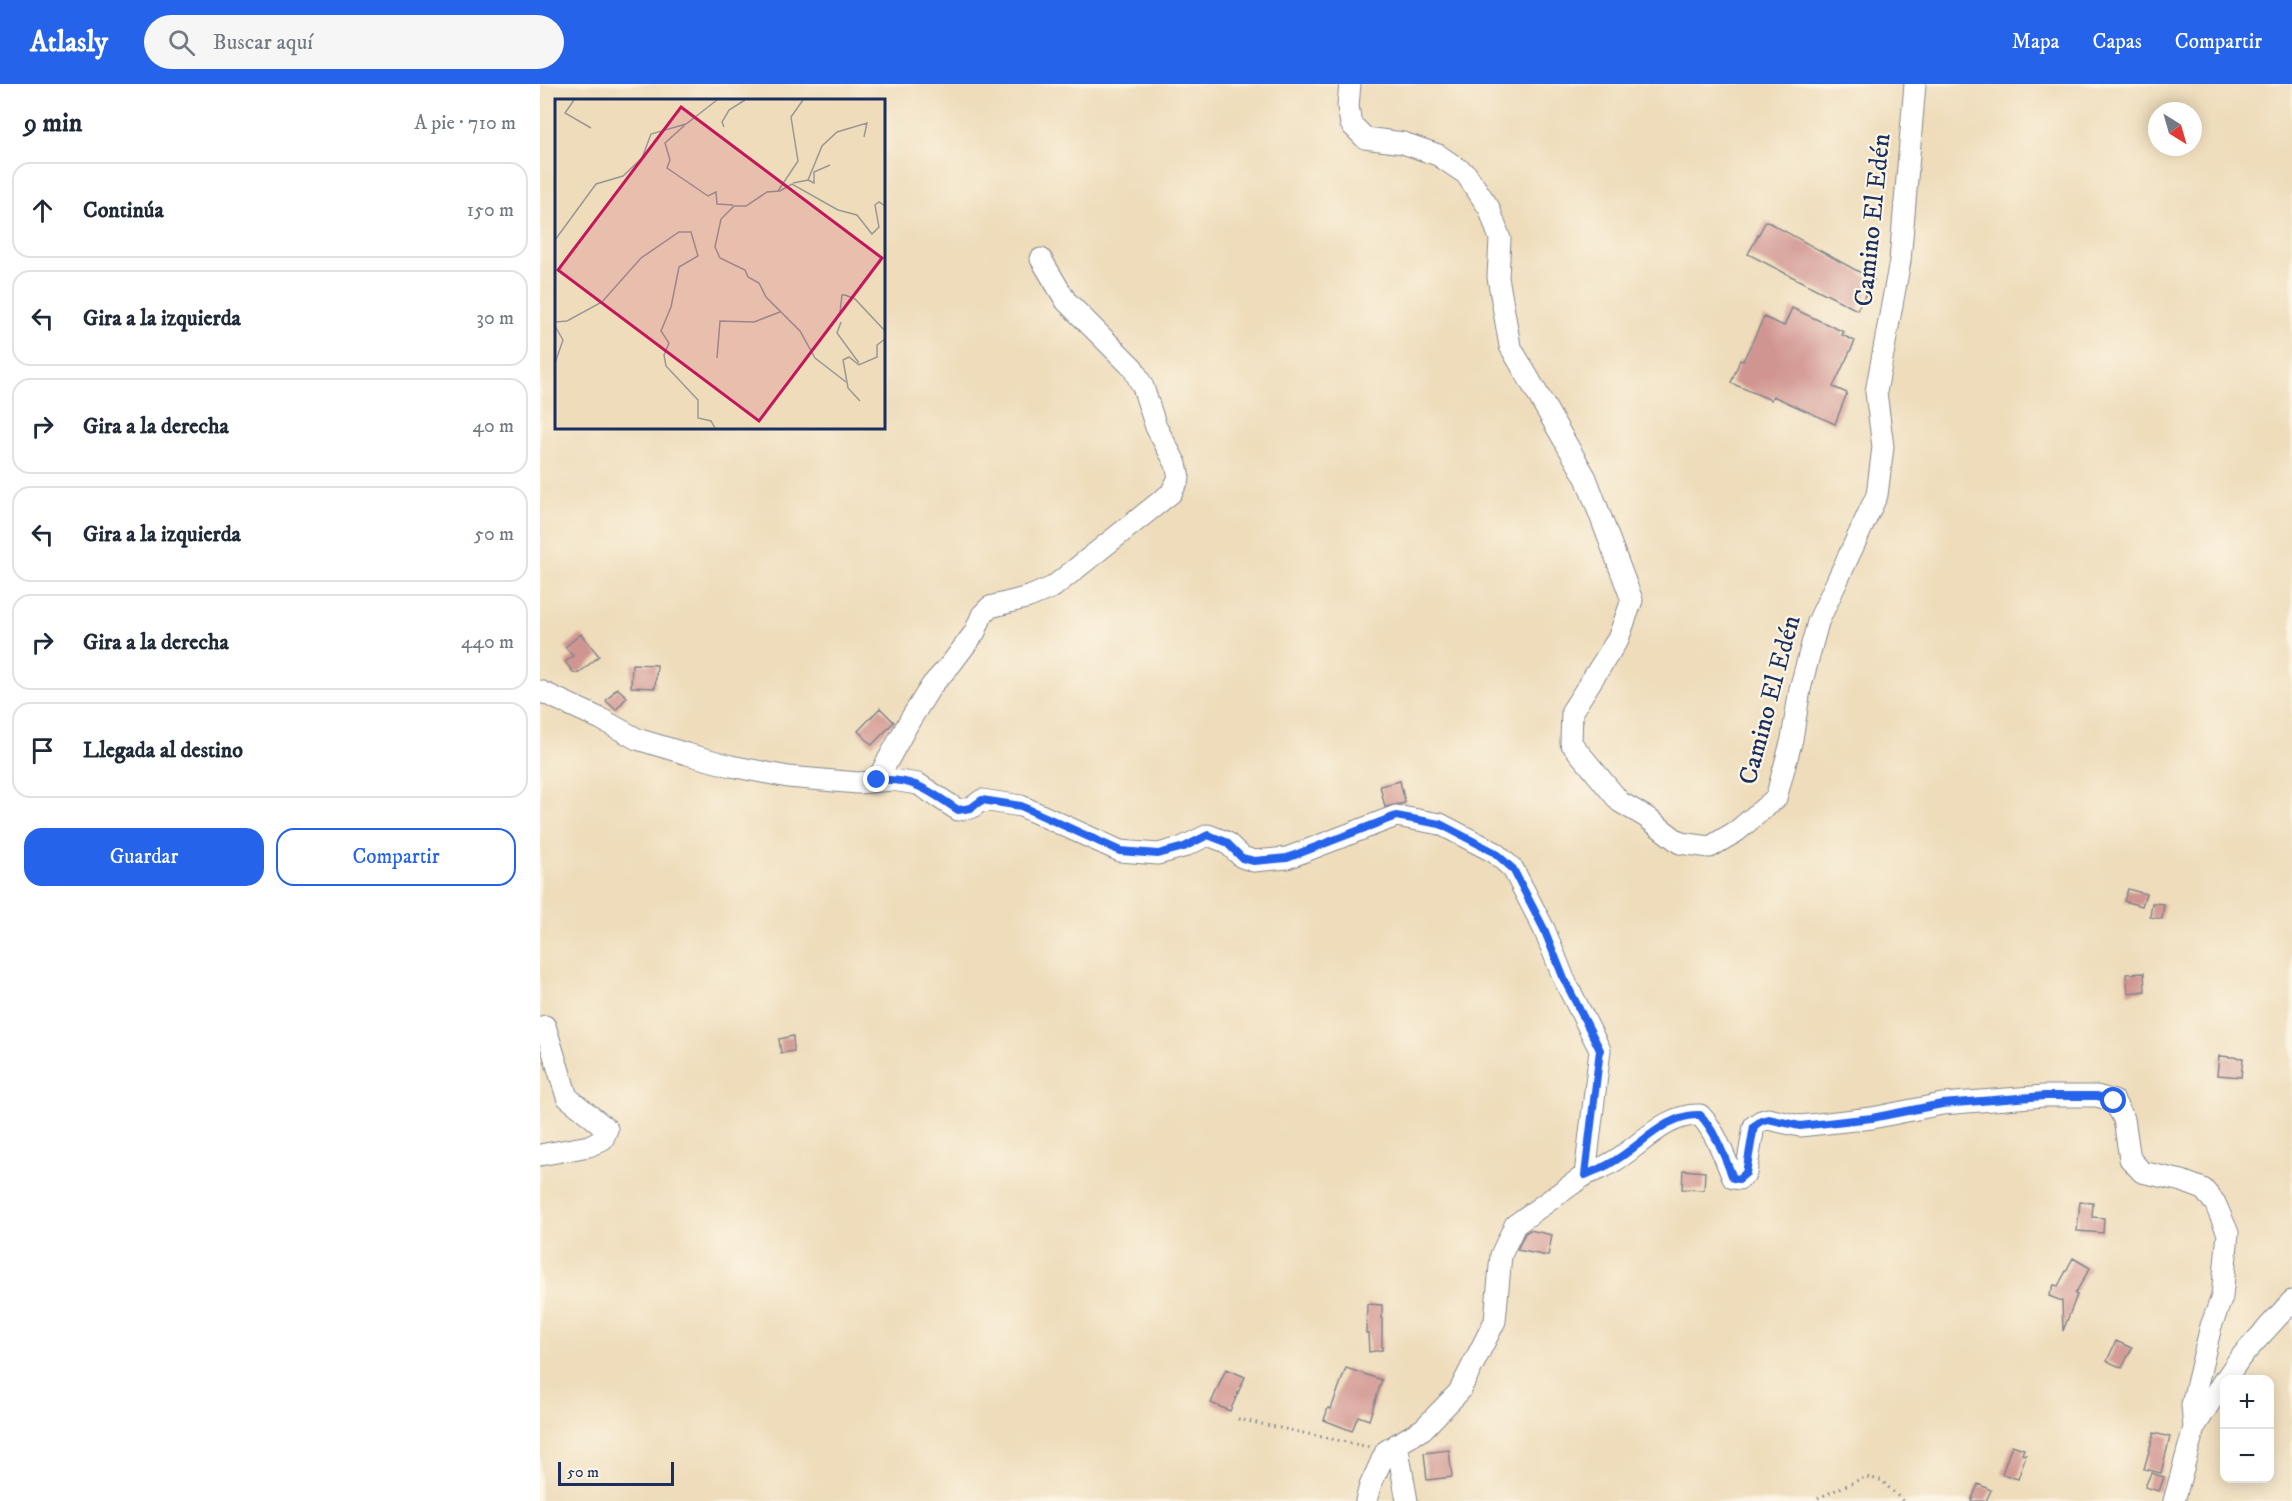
<!DOCTYPE html>
<html lang="es">
<head>
<meta charset="utf-8">
<style>
  body { margin:0; font-family:"IM FELL DW Pica",serif; background:#f6f6f7; color:#1f2937 }
  .controls { position:absolute; right:18px; bottom:18px; display:grid; overflow:hidden; border-radius:12px; box-shadow:0 3px 15px #0003 }
  .controls button { width:54px; height:54px; display:grid; place-items:center; padding:0; border:0; border-bottom:2px solid #e0e1e3; background:#fff; color:#1f2937; font:30px sans-serif }
  .compass { position:absolute; left:1608px; top:18px; width:54px; height:54px; border-radius:50%; background:#fff; box-shadow:0 3px 15px #0003; rotate:143deg }
  .scale { position:absolute; left:18px; bottom:15px; width:116px; box-sizing:border-box; padding-left:6px; border:3px solid #1b2f5e; border-top:0; font-size:16px; line-height:21px; white-space:nowrap; color:#1b2f5e; -webkit-text-stroke:4px #fcf5e5; paint-order:stroke }
  .stop { position:absolute; width:18px; height:18px; margin:-14px; border:4px solid #2563eb; border-radius:50%; background:#fff }
  .stop.end { background:#2563eb; border-color:#fff; box-shadow:0 2px 6px #0008 }
  .list { margin:0; padding:0; list-style:none }
  h2 { display:flex; justify-content:space-between; align-items:center; height:78px; margin:0; padding:0 24px; font-size:26px }
  h2 small { font-size:20px; font-weight:400; color:#747a83 }
  .list li { display:grid; grid-template-columns:39px 1fr auto; gap:18px; align-items:center; box-sizing:border-box; height:96px; margin:0 12px 12px; padding:0 12px; border:2px solid #e0e1e3; border-radius:18px }
  .list b { display:block; font-size:22px; white-space:nowrap }
  .list em { font-size:20px; font-style:normal; color:#747a83 }
  .actions { display:flex; gap:12px; padding:18px 24px }
  .actions a { flex:1; padding:14px 0; border:2px solid #2563eb; border-radius:18px; text-align:center; font-size:21px; color:#2563eb }
  .actions .main { background:#2563eb; color:#fff }
  .icon { flex:none; width:33px; height:33px; fill:none; stroke:currentColor; stroke-width:2; stroke-linecap:round; stroke-linejoin:round }
  .map { position:relative; flex:none; width:1752px; height:1417px; overflow:hidden }
  header { display:flex; align-items:center; gap:36px; box-sizing:border-box; height:84px; padding:0 30px; background:#2563eb; color:#fff }
  header strong { font-size:28px }
  nav { display:flex; gap:33px; margin-inline-start:auto; font-size:21px }
  .search { width:420px; height:54px; background:#f6f6f7; display:flex; align-items:center; gap:15px; box-sizing:border-box; padding:0 21px; border-radius:33px; color:#747a83; font-size:22px }
  main { display:flex }
  aside { flex:1; background:#fff }
  .map>svg:first-child { display:block }
</style>
</head>
<body>
<header>
<strong>Atlasly</strong>
<div class="search"><svg class="icon" aria-label="search" viewBox="0 0 24 24"><circle cx="10" cy="10" r="6"/><path d="M15 15l6 6"/></svg>Buscar aquí</div>
<nav><a>Mapa</a><a>Capas</a><a>Compartir</a></nav>
</header>
<main>
<aside>
<h2>9 min<small>A pie · 710 m</small></h2>
<ul class="list">
<li><svg class="icon" aria-label="ahead" viewBox="0 0 24 24"><path d="M12 20V5M6 11l6-6 6 6"/></svg><div><b>Continúa</b></div><em>150 m</em></li>
<li><svg class="icon" aria-label="left" viewBox="0 0 24 24"><path d="M17 20v-9H6M10 6l-5 5 5 5"/></svg><div><b>Gira a la izquierda</b></div><em>30 m</em></li>
<li><svg class="icon" aria-label="right" viewBox="0 0 24 24"><path d="M7 20v-9h11M14 6l5 5-5 5"/></svg><div><b>Gira a la derecha</b></div><em>40 m</em></li>
<li><svg class="icon" aria-label="left" viewBox="0 0 24 24"><path d="M17 20v-9H6M10 6l-5 5 5 5"/></svg><div><b>Gira a la izquierda</b></div><em>50 m</em></li>
<li><svg class="icon" aria-label="right" viewBox="0 0 24 24"><path d="M7 20v-9h11M14 6l5 5-5 5"/></svg><div><b>Gira a la derecha</b></div><em>440 m</em></li>
<li><svg class="icon" aria-label="arrive" viewBox="0 0 24 24"><path d="M6 21V4h12l-3 4 3 4H6"/></svg><div><b>Llegada al destino</b></div></li>
</ul>
<div class="actions"><a class="main">Guardar</a><a>Compartir</a></div>
</aside>
<div class="map">
<svg width="1752" height="1417" viewBox="0 0 1752 1417">
  <rect width="100%" height="100%" fill="#fcf5e5"/>
  <filter id="ink" filterUnits="userSpaceOnUse"><feTurbulence type="fractalNoise" baseFrequency=".0167" numOctaves="2"/><feDisplacementMap in="SourceGraphic" scale="12" xChannelSelector="R" yChannelSelector="G"/><feConvolveMatrix kernelMatrix="1 2 1 2 8 2 1 2 1" color-interpolation-filters="sRGB"/></filter>
  <filter id="wash" filterUnits="userSpaceOnUse"><feTurbulence type="fractalNoise" baseFrequency=".008" numOctaves="4" result="noise"/><feDisplacementMap in="SourceGraphic" scale="24" xChannelSelector="R" yChannelSelector="G"/><feGaussianBlur stdDeviation="1.35" result="paint"/><feColorMatrix in="noise" values="0 0 0 0 0 0 0 0 0 0 0 0 0 0 0 0 0 1.4 0 .05"/><feComposite in="paint" operator="in"/></filter>
  <g filter="url(#wash)">
    <rect width="100%" height="100%" fill="#eedcba"/>
    <g id="blocks">
      <path fill="#d19591" d="M1226,137l108,59 -17,30 -109,-56z
        M1252,224l52,24 -2,3 13,6 -22,46 14,6 -12,31 -62,-28 -2,4 -40,-17 9,-23 3,1 21,-44 20,9z
        M41,550l18,22 -20,17h-5l-9,-11 8,-6 -8,-9z
        M92,580l25,1 -2,23 -24,-1z
        M77,604l10,9 -11,13 -10,-9z
        M340,624l14,14 -22,23 -14,-14z
        M860,697l5,22 -20,4 -5,-21z
        M1588,805l18,5 -4,12 -18,-5z
        M1612,819l12,1 -2,15 -12,-2z
        M1604,889l1,18 -17,2 -2,-19z
        M253,952l1,15 -13,2 -2,-14z
        M1679,972l24,2 -2,19 -24,-2z
        M1143,1086l22,2 -1,18 -22,-1z
        M1540,1118l13,1 -1,14 12,1 -1,15 -26,-2z
        M990,1146l22,5 -4,21 -31,-6 8,-17z
        M1533,1174l17,10 -15,26 2,1 -14,36 -1,-30 -13,-5 5,-11 4,1z
        M827,1220l15,1v45l-13,2 -1,-19h-2z
        M1576,1257l16,7 -10,20 -15,-7z
        M806,1284l36,12 -13,40 -11,-4 -6,15 -28,-11 4,-12 3,1z
        M686,1285l19,8 -15,34 -19,-8z
        M1614,1349l16,4 -9,36 -17,-4z
        M1472,1361l12,4 -2,5 4,1 -8,24 -16,-5z
        M909,1366l3,27 -25,3 -3,-27z
        M1611,1389l13,4 -5,14 -14,-4z
        M1438,1400l13,6 -5,11h-15z"/>
    </g>
  </g>
  <g filter="url(#ink)">
    <use href="#blocks" fill-opacity="0" stroke="#84868c" stroke-width="1.5"/>
    <g fill="none" stroke-linecap="round" stroke-linejoin="round">
      <g stroke="#84868c" stroke-width="23">
        <path id="minor" d="M810,0l-2,22 3,18 14,14 38,5 35,12 28,19 23,34 11,31 -2,38 12,69 76,132 46,122 -14,39 -46,72 -1,32 49,59 26,15 34,26 30,4 27,-16 39,-33 16,-59 8,-50 18,-67 59,-127 6,-48 -7,-55 24,-131 15,-177
          M0,607l61,28 36,20 50,15 44,12 57,11 70,6 34,-3 26,4 40,26 13,-2 11,-8 39,6 99,45 38,3 25,-7 25,-12 18,7 16,15 12,4 33,-3 109,-42 44,8 54,28 19,17 31,60 20,50 36,71 -15,125 -70,50 -14,30 -6,66 -36,71 -36,37 -37,22 -16,35 -4,15
          M337,696l33,-60 22,-35 19,-21 24,-32 7,-17 8,-8 39,-10 24,-10 118,-94 8,-15 -3,-14 -20,-37 -13,-40 -10,-19 -67,-67 -25,-42
          M0,1071l49,-9 14,-7 4,-10 -40,-32 -22,-71
          M1045,1091c9,-4 18,-7 26,-12 28,-15 54,-50 89,-48 16,17 24,41 33,63l6,1 7,-6 8,-47 7,-5 7,-2 32,7 72,-8 70,-14 102,-8h53l17,5 10,18 6,40 12,13 40,9 21,8 12,14 13,30 -6,64 -11,29 -19,79 2,23
          M1685,1296l15,-22 52,-57
          M857,1360l10,57
          M1634,1417l20,-73 30,-48"/>
      </g>
      <path stroke="#84868c" stroke-width="3" stroke-dasharray="1.5 4.5" stroke-linecap="butt" d="M698,1335l131,28
        M1278,1414l47,-21 16,3 22,21"/>
      <use href="#minor" stroke="#fff" stroke-width="21"/>
    </g>
  </g>
  <g fill="none" stroke-linecap="round" stroke-linejoin="round" filter="url(#ink)">
    <path stroke="#2563eb" stroke-width="8" d="M337,696c37,-2 52,11 81,30l13,-2 11,-8 39,6 99,45 38,3 26,-7 24,-12 18,7 16,16 12,3 33,-3 109,-42 44,8 54,28 19,17 31,60 20,50 36,71 -15,125c9,-4 18,-7 26,-12 28,-15 55,-50 89,-48 16,17 24,41 33,63l6,1 7,-6 8,-47 7,-5 7,-2 32,7 72,-8 70,-14 102,-8h53l17,5"/>
  </g>
  <g text-anchor="middle" dominant-baseline="central" stroke-width="4.5" stroke-linejoin="round" paint-order="stroke">
    <g font-size="26" fill="#1b2f5e" stroke="#fcf5e5">
      <text transform="translate(1333 136) rotate(-84)">Camino El Edén</text>
      <text transform="translate(1230 616) rotate(-75)">Camino El Edén</text>
    </g>
  </g>
  <g transform="translate(15 15)">
    <rect width="330" height="330" fill="#eedcba"/>
    <path fill="none" stroke="#9a9795" stroke-width="1.5" d="M19,1l-9,13 26,15M130,26l-20,18 5,17 -3,8 41,28 8,-4 1,12 16,1M169,28l-2,-5 7,-12 16,-10M253,81l6,3v-11l16,-7M238,84l15,-3 14,-34 15,-14 30,-9 -3,14M223,92l20,-30 -7,-44 12,-17M0,141l41,-56 27,-8 19,-18 9,-24 35,-10 31,-24M285,213l2,-17h3l10,4 30,32M0,223l12,-1 35,-19 39,-44 38,-26h12l7,24 -19,11 -8,40 -10,24 8,12 -5,12 2,11 32,34v18l13,3 4,7M286,223l-4,11 22,30M0,227l8,14 -8,23M162,259l3,-37 34,1 26,-10M291,283l-31,-24 -15,-27 -34,-34 -7,-14 -11,-6 -3,-7 -25,-12 -5,-11 6,-28 13,-13h12l21,-14 13,-1 12,-7 46,26 19,5 15,19 7,-7 -4,-22 4,-3 6,4M305,302l-12,-13 -5,-28 6,-3 10,8 18,-8v-12l8,-6"/>
    <path fill="#c2185b" fill-opacity="0.15" stroke="#c2185b" stroke-width="3" d="M126,8l201,151 -123,163 -201,-151z"/>
    <rect width="330" height="330" fill="none" stroke="#1b2f5e" stroke-width="3"/>
  </g>
</svg>
<div class="controls">
<button>+</button>
<button>−</button>
</div>
<svg class="compass" viewBox="-18 -18 36 36"><path d="M0-13l5 13h-10z" fill="#e53935"/><path d="M0 13l5-13h-10z" fill="#747a83"/></svg>
<div class="scale">50 m</div>
<div class="stop" style="left:1574px;top:1017px"></div>
<div class="stop end" style="left:337px;top:696px"></div>
</div>
</main>
</body>
</html>
